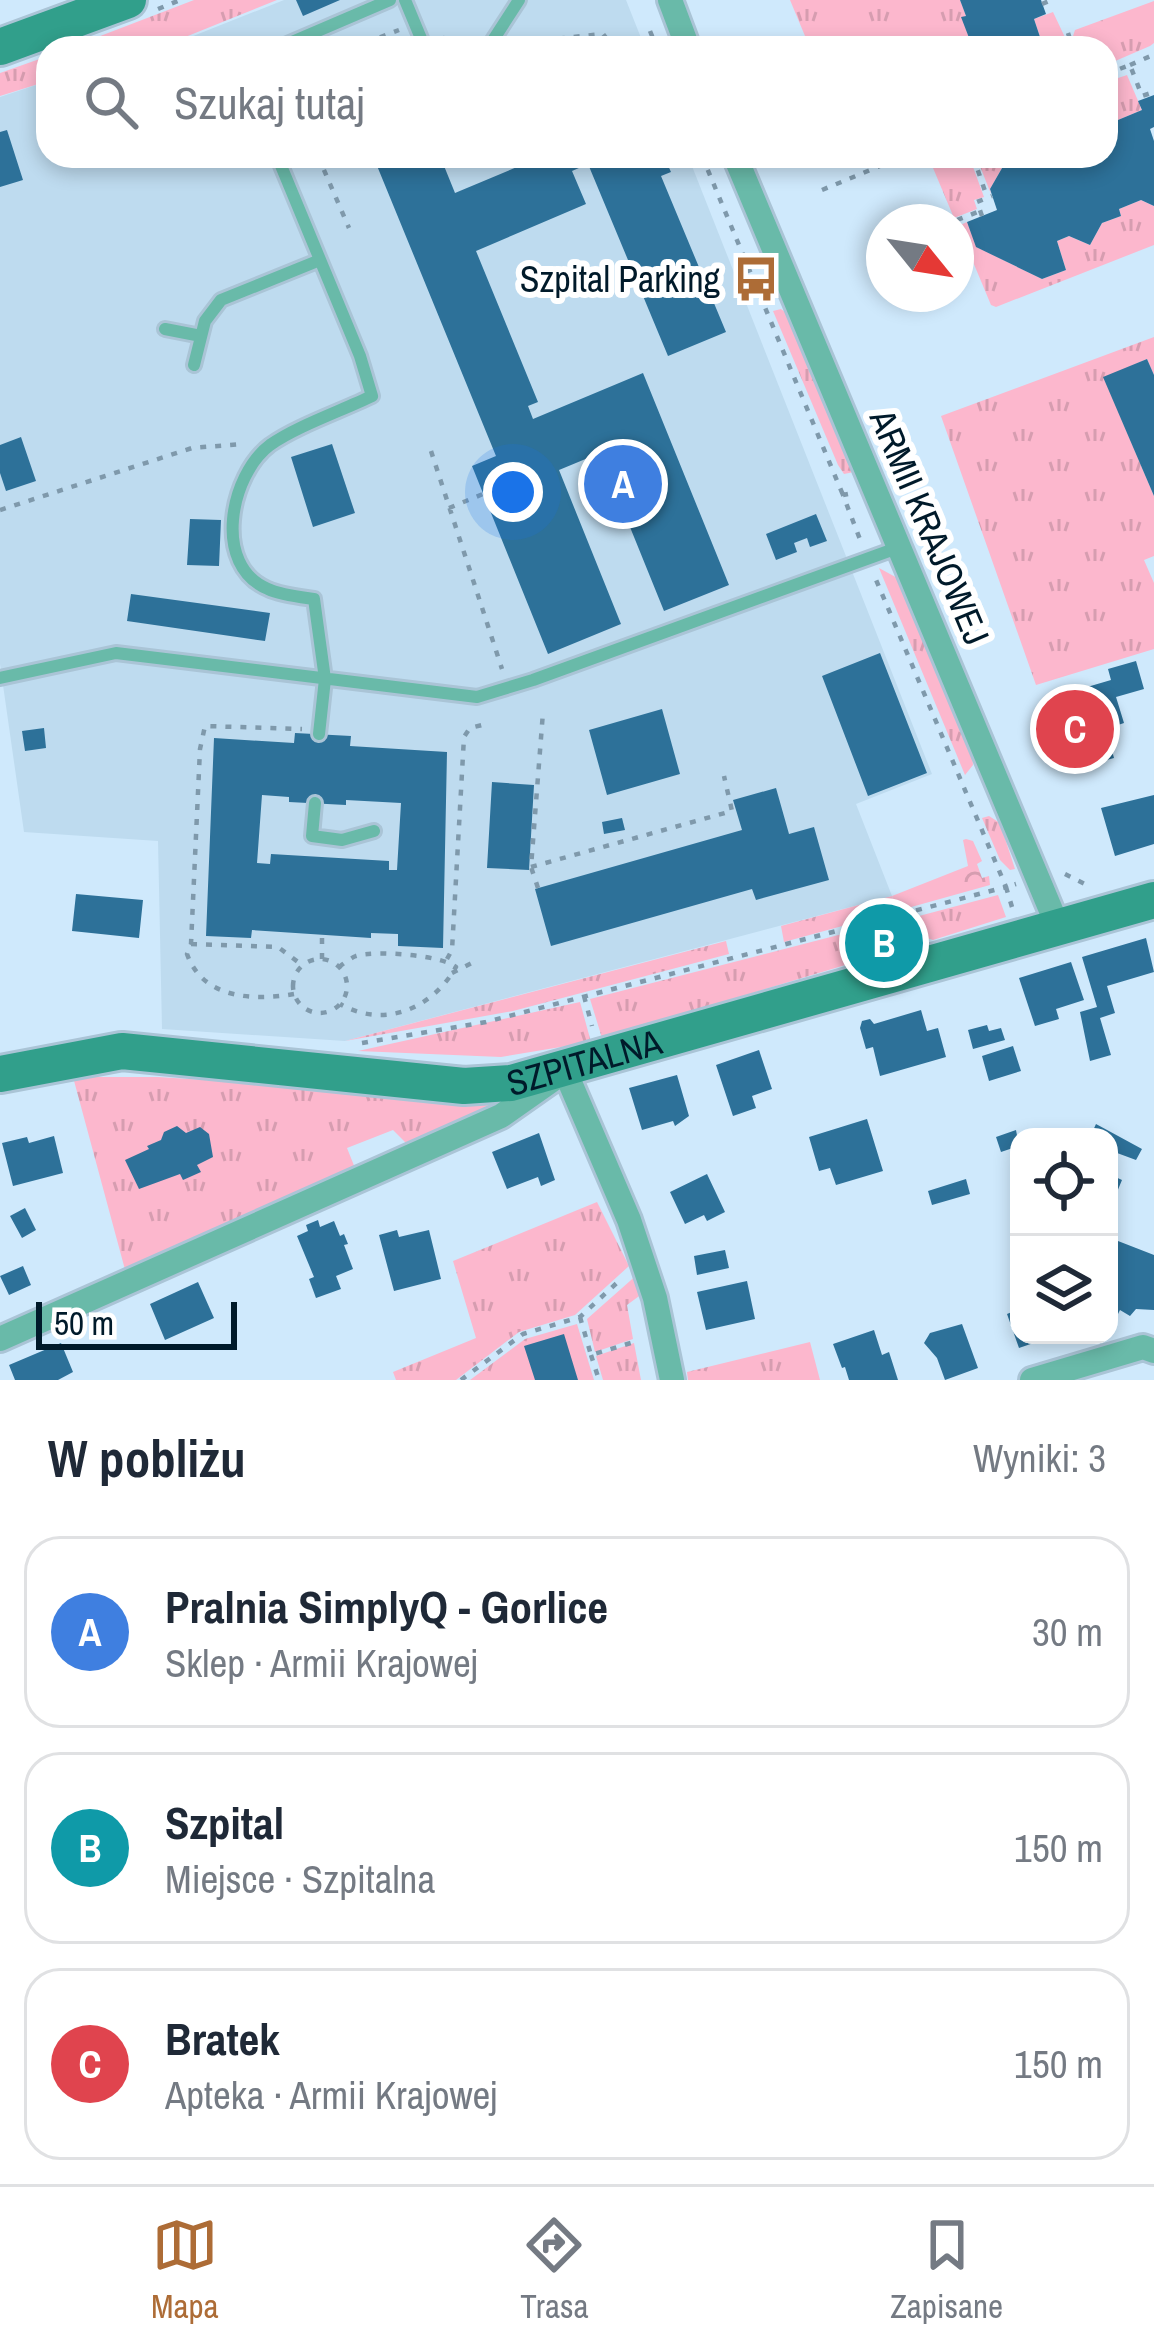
<!DOCTYPE html>
<html lang="pl">
<head>
<meta charset="utf-8">
<style>
  body { margin:0; font-family:"Archivo Narrow",sans-serif; background:#f2f2f3; color:#1f2937 }
  .controls { position:absolute; right:36px; bottom:36px; display:grid; overflow:hidden; border-radius:24px; box-shadow:0 6px 18px #0003 }
  .controls button { width:108px; height:108px; display:grid; place-items:center; padding:0; border:0; border-bottom:3px solid #e0e1e3; background:#fff; color:#1f2937; font:60px sans-serif }
  .compass { position:absolute; left:866px; top:204px; width:108px; height:108px; border-radius:50%; background:#fff; box-shadow:0 6px 18px #0003; rotate:120deg }
  .scale { position:absolute; left:36px; bottom:30px; width:201px; box-sizing:border-box; padding-left:12px; border:6px solid #001a2a; border-top:0; font-size:33px; line-height:42px; white-space:nowrap; color:#001a2a; -webkit-text-stroke:9px #fff; paint-order:stroke }
  .you { position:absolute; left:513px; top:492px; width:42px; height:42px; margin:-30px; border:9px solid #fff; border-radius:50%; background:#1a73e8; box-shadow:0 0 0 18px #1a73e833 }
  .badge { display:grid; place-items:center; width:78px; height:78px; border-radius:50%; background:#ad6c36; color:#fff; font-size:39px; font-weight:700 }
  .pin { position:absolute; translate:-50% -50%; border:6px solid #fff; box-shadow:0 3px 12px #0006 }
  .list { margin:0; padding:0; list-style:none }
  h2 { display:flex; justify-content:space-between; align-items:center; height:156px; margin:0; padding:0 48px; font-size:51px }
  h2 small { font-size:39px; font-weight:400; color:#747a83 }
  .list li { display:grid; grid-template-columns:78px 1fr auto; gap:36px; align-items:center; box-sizing:border-box; height:192px; margin:0 24px 24px; padding:0 24px; border:3px solid #e0e1e3; border-radius:36px }
  .list b { display:block; font-size:45px; white-space:nowrap }
  .list p { margin:0; font-size:39px; white-space:nowrap; color:#747a83 }
  .list em { font-size:39px; font-style:normal; color:#747a83 }
  .icon { flex:none; width:66px; height:66px; fill:none; stroke:currentColor; stroke-width:2; stroke-linecap:round; stroke-linejoin:round }
  .map { position:relative; flex:none; width:1154px; height:1380px; overflow:hidden }
  .search { position:absolute; background:#fff; box-shadow:0 6px 18px #0003; left:36px; right:36px; top:36px; height:132px; display:flex; align-items:center; gap:30px; box-sizing:border-box; padding:0 42px; border-radius:36px; color:#747a83; font-size:45px }
  .sheet { height:804px; background:#fff }
  nav { display:flex; justify-content:space-around; align-items:center; box-sizing:border-box; height:168px; border-top:3px solid #e0e1e3; background:#fff; font-size:33px; color:#747a83 }
  nav a { display:grid; justify-items:center; gap:6px }
  nav .on { color:#ad6c36 }
  .map>svg:first-child { display:block }
</style>
</head>
<body>
<div class="map">
<svg width="1154" height="1380" viewBox="0 0 1154 1380">
  <defs>
    <pattern id="grass-tufts" width="24" height="20" patternUnits="userSpaceOnUse" patternTransform="scale(3)"><rect width="24" height="20" fill="#fcb7cd"/><path d="M3 7l-1-3M5 7V3M7 7l1-3M15 17l-1-3M17 17v-4M19 17l1-3" fill="none" stroke="#d69db0"/></pattern>
    <pattern id="forest-crowns" width="20" height="18" patternUnits="userSpaceOnUse" patternTransform="scale(3)"><rect width="20" height="18" fill="#fcb7cd"/><path d="M2 6a3 3 0 1 1 6 0M12 15a3 3 0 1 1 6 0" fill="none" stroke="#d69db0"/></pattern>
  </defs>
  <rect width="100%" height="100%" fill="#cfe9fc"/>
  <path fill="#bedbef" d="M284,0h342l19,48h-482z
    M48,81v75h640l244,618 -76,30 36,92 -547,145 -183,-12 -4,-188 -134,-9 -24,-168v-567z"/>
  <path fill="url(#grass-tufts)" d="M194,0h83l-119,48h-89z
    M790,0h170l6,16 -4,2 9,25 5,-2 3,7h-169z
    M1154,1v42l-4,3 -44,19v-17h-29l-4,-12 2,-6z
    M1053,12l17,36h-40l12,-5 -8,-24z
    M48,56v25l-48,15v-23z
    M1127,75l15,35 -36,15v-43z
    M928,156h41l15,41 -10,3 3,9 -23,9z
    M976,156h33l-19,33 1,5z
    M1141,200l13,6v39l-158,62 -5,-2 -33,-79 9,-4 10,25 65,32 24,-9 -9,-29 12,-5 21,9 12,-22 19,-7 -2,-7z
    M781,309l9,7 64,156 -10,2 -6,-9 -65,-154z
    M1154,337v38l-7,-16 -43,19 50,118v60l-10,4 10,23v66l-118,36 -95,-269z
    M879,568l22,12 71,174 1,11 -8,10z
    M989,816l11,7 15,46 -5,1 -10,-10 -18,-42z
    M998,895l8,22 -73,23 -30,-10 1,-10z
    M892,896l5,15 -113,31 -3,-16z
    M877,925l-10,26 -11,3 -4,9 -250,75 -12,-39z
    M726,941l3,13 -216,57 -168,30z
    M580,1002l11,40 -90,15 -143,-6z
    M73,1077h85l356,23 -105,46 -16,-16 -46,18 8,20 -228,109z
    M597,1202l32,64 -54,49 -56,17 -63,48h-60l-3,-8 83,-34 -23,-77z
    M639,1273l7,18 -19,14 6,34 -38,13 -8,-33z
    M577,1324l17,56h-124l55,-41z
    M810,1342l10,38h-132l-1,-8z
    M634,1343l7,37h-38l-7,-24z"/>
  <path fill="url(#forest-crowns)" d="M966,839l7,2 9,20 -5,3 5,14 7,-2 1,9 -93,26 -5,-15 76,-30 -5,-26z"/>
  <path fill="#2d7199" fill-rule="evenodd" d="M296,0h44l-37,16z
    M960,0h81l5,14 -12,5 8,24 -13,5h-50l-3,-7 -5,2 -10,-26 5,-1z
    M1154,95v32l-4,2 4,12v65l-13,-6 -22,9 2,7 -19,7 -12,22 -21,-9 -12,5 9,29 -24,9 -66,-32 -9,-25 30,-12 -7,-21 19,-33h97v-31l36,-15 -4,-9z
    M7,130l16,50 -23,7v-55z
    M373,156h67l15,37 88,-37h125l-13,6 11,-1 5,11 -10,4 65,156 -58,24 -80,-192 -16,7 14,33 -110,47 62,151 -10,4 5,13 110,-46 86,212 -65,26 -64,-158 -41,17 62,154 -73,30 -76,-188 24,-10z
    M1147,359l7,16v121l-51,-119z
    M21,437l15,44 -30,10 -6,-18v-28z
    M332,444l23,69 -42,14 -22,-70z
    M816,514l11,27 -17,6 -3,-9 -13,5 3,9 -21,8 -10,-26z
    M190,519l31,1 -2,46 -32,-1z
    M131,594l139,19 -5,28 -138,-20z
    M880,653l47,120 -59,23 -46,-120z
    M1136,661l8,28 -28,8 8,26 -18,6 8,29 -33,9 -21,-72 51,-15 -3,-11z
    M662,709l18,65 -73,21 -18,-65z
    M44,728l2,20 -21,3 -3,-20z
    M295,733l56,3 -1,10 97,6 -4,196 -45,-2v-12l-27,-1v5l-119,-8 -1,8 -45,-2 8,-198 80,5zM262,795l27,2v5l57,3v-5l55,3 -4,67h-8v-9l-118,-7 -1,10 -13,-1z
    M492,782l42,3 -5,85 -42,-2z
    M776,788l13,46 25,-7 15,53 -73,20 -4,-11 -201,57 -16,-57 207,-59 -9,-30z
    M1154,795v49l-39,12 -14,-48z
    M622,818l3,12 -21,4 -2,-12z
    M76,894l67,6 -4,38 -67,-7z
    M1146,938l8,34 -47,14 8,27 -15,5 11,37 -21,6 -10,-49 17,-5 -15,-50z
    M1071,962l13,38 -28,9 3,10 -24,7 -16,-48z
    M921,1010l6,21 11,-3 8,29 -66,19 -7,-29 -7,2 -6,-21 2,-7 8,-2 4,5z
    M987,1025l2,6 12,-3 4,12 -32,9 -5,-19z
    M1013,1046l8,25 -32,10 -7,-25z
    M759,1050l13,39 -20,7 4,12 -23,8 -17,-51z
    M677,1075l12,41 -14,10 -2,-5 -31,9 -13,-42z
    M867,1119l16,52 -47,14 -6,-17 -11,3 -10,-34z
    M1096,1124l46,25 -6,11 -27,-10v-13h-19z
    M177,1126l9,7 14,-6 9,7 4,23 -16,8 4,7 -18,8 -3,-6 -41,15 -14,-29 24,-11 -2,-3 14,-6 3,-8z
    M1016,1130l3,16 -18,6 -5,-15z
    M539,1133l16,47 -14,6 -3,-9 -31,12 -15,-37z
    M54,1136l9,37 -50,13 -11,-43 25,-6 2,6z
    M707,1174l18,38 -18,9 -3,-6 -19,9 -15,-32z
    M1109,1174l13,6 -5,12 -8,-4z
    M966,1179l4,15 -38,11 -4,-14z
    M25,1208l11,22 -14,8 -12,-22z
    M318,1220l2,7 14,-6 6,15 4,-2 4,10 -4,1 9,24 -17,7 5,13 -25,9 -7,-19 5,-2 -17,-41 11,-5 -2,-6z
    M397,1230l2,7 30,-7 12,49 -47,12 -15,-56z
    M1118,1241l36,14v55l-18,-1 -6,7 -10,-6 -4,8 -7,-3v-59z
    M725,1250l4,18 -32,7 -3,-19z
    M23,1266l8,19 -22,10 -9,-19z
    M747,1281l8,38 -49,11 -9,-38z
    M198,1282l16,36 -49,22 -15,-36z
    M1019,1309v26l35,1 -35,12 -12,-34z
    M962,1324l16,44 -33,12 -8,-22 -13,-15 6,-10z
    M874,1330l8,25 7,-3 9,28h-49l-4,-13 -3,1 -9,-24z
    M564,1334l14,46h-43l-11,-34z
    M61,1343l12,29 -15,8h-43l-6,-15z"/>
  <g fill="none" stroke-linecap="round" stroke-linejoin="round">
    <g stroke="#aac4d6" stroke-width="18">
      <path id="lane" d="M405,0l20,48
        M278,48l112,-48
        M488,48l31,-48
        M277,156l83,200 12,40c-31,15 -75,30 -102,49 -40,30 -58,121 -2,144 13,6 32,8 46,10l11,80 -6,55
        M165,329l36,7
        M194,365l11,-44 16,-21 99,-40
        M0,678l116,-25 361,44 56,-17 364,-132
        M315,803l-3,33 30,4 32,-9"/>
    </g>
    <g stroke="#aac4d6" stroke-width="30">
      <path id="street" d="M670,0l18,48
        M735,156l323,771
        M0,1339l501,-223 64,-45 64,149 26,78 17,82
        M1032,1380l111,-33 11,4"/>
    </g>
    <g stroke="#aac4d6" stroke-width="42">
      <g id="secondary">
        <path d="M0,47l128,-47"/>
        <path id="s1" d="M0,1074l122,-23 342,35 47,-3 643,-183"/>
      </g>
    </g>
    <path stroke="#7f99ab" stroke-width="4.5" stroke-dasharray="6 9" stroke-linecap="butt" d="M1042,4l7,-3
      M158,9l22,-9
      M650,31l7,17
      M1068,33l5,15
      M443,38l30,5
      M514,43l89,-9 11,14
      M352,48l47,-18
      M1130,65l23,-10
      M1106,74l24,-9 12,31 12,-4
      M318,156l31,72
      M702,156l141,339
      M973,156l14,41
      M822,190l82,-34
      M982,216l-5,-14 15,-6
      M957,220l23,-9
      M431,451l71,218
      M848,494l-5,1 18,47
      M449,508l34,-14
      M0,510l192,-62 50,-4
      M531,867l201,-56 -8,-35
      M1065,874l22,11
      M538,888l-7,-21 12,-155
      M1012,907l-6,-20 10,-3
      M191,944l87,3 24,18
      M293 986a27 27 0 1 1 54 0a27 27 0 1 1-54 0Z
      M322,959v-22
      M447,959l5,-9 12,-213 6,-9 12,-3
      M339,967c1,-1 15,-11 17,-11 19,-6 86,-1 100,11 -24,42 -72,62 -116,37
      M452,973l26,-13
      M294,994c-41,7 -91,5 -107,-40l4,-10 9,-195 5,-23 97,3
      M584,996l8,30
      M362,1043l124,-21 520,-135 -132,-312
      M580,1317l11,38 43,-13
      M591,1355l8,25
      M461,1380l62,-46 57,-17 41,-38"/>
    <use href="#lane" stroke="#69baa9" stroke-width="12"/>
    <use href="#street" stroke="#69baa9" stroke-width="24"/>
    <use href="#secondary" stroke="#319f8b" stroke-width="36"/>
  </g>
  <defs>
    <g id="bus-bare" transform="scale(3.6)"><path d="M-5-6H5V4H4V6H2V4H-2V6H-4V4H-5ZM-3.5-4V0h7V-4ZM-3.5 1.2v1.5H-2V1.2ZM2 1.2v1.5H3.5V1.2Z" fill="#ad6c36" stroke="#fff" stroke-width="2.5" paint-order="stroke"/></g>
  </defs>
  <g fill-rule="evenodd">
    <use href="#bus-bare" x="756" y="279"/>
  </g>
  <g text-anchor="middle" dominant-baseline="central" stroke-width="12" stroke-linejoin="round" paint-order="stroke">
    <g font-size="36" fill="#001a2a" stroke="#fff" text-anchor="end">
      <text x="720" y="279">Szpital Parking</text>
    </g>
    <g font-size="36" fill="#001a2a" stroke="#fff">
      <text transform="translate(930 527) rotate(67)">ARMII KRAJOWEJ</text>
      <text stroke="none"><textPath href="#s1" startOffset="591">SZPITALNA</textPath></text>
    </g>
  </g>
</svg>
<div class="controls">
<button><svg class="icon" aria-label="locate" viewBox="0 0 24 24"><circle cx="12" cy="12" r="6"/><path d="M12 2v4M12 18v4M2 12h4M18 12h4"/></svg></button>
<button><svg class="icon" aria-label="layers" viewBox="0 0 24 24"><path d="M12 4l9 5-9 5-9-5zM3 14l9 5 9-5"/></svg></button>
</div>
<svg class="compass" viewBox="-18 -18 36 36"><path d="M0-13l5 13h-10z" fill="#e53935"/><path d="M0 13l5-13h-10z" fill="#747a83"/></svg>
<div class="scale">50 m</div>
<div class="you"></div>
<div class="pin badge" style="left:623px;top:484px;background:#3f7fe0">A</div>
<div class="pin badge" style="left:884px;top:943px;background:#0f9aa8">B</div>
<div class="pin badge" style="left:1075px;top:729px;background:#e0444e">C</div>
<div class="search"><svg class="icon" aria-label="search" viewBox="0 0 24 24"><circle cx="10" cy="10" r="6"/><path d="M15 15l6 6"/></svg>Szukaj tutaj</div>
</div>
<section class="sheet">
<h2>W pobliżu<small>Wyniki: 3</small></h2>
<ul class="list">
<li><span class="badge" style="background:#3f7fe0">A</span><div><b>Pralnia SimplyQ - Gorlice</b><p>Sklep · Armii Krajowej</p></div><em>30 m</em></li>
<li><span class="badge" style="background:#0f9aa8">B</span><div><b>Szpital</b><p>Miejsce · Szpitalna</p></div><em>150 m</em></li>
<li><span class="badge" style="background:#e0444e">C</span><div><b>Bratek</b><p>Apteka · Armii Krajowej</p></div><em>150 m</em></li>
</ul>
</section>
<nav>
<a class="on"><svg class="icon" aria-label="map" viewBox="0 0 24 24"><path d="M3 6l6-2 6 2 6-2v14l-6 2-6-2-6 2zM9 4v14M15 6v14"/></svg>Mapa</a>
<a><svg class="icon" aria-label="directions" viewBox="0 0 24 24"><path d="M12 3l9 9-9 9-9-9zM9 14v-3h6M13 9l2 2-2 2"/></svg>Trasa</a>
<a><svg class="icon" aria-label="saved" viewBox="0 0 24 24"><path d="M7 4h10v16l-5-4-5 4z"/></svg>Zapisane</a>
</nav>
</body>
</html>
